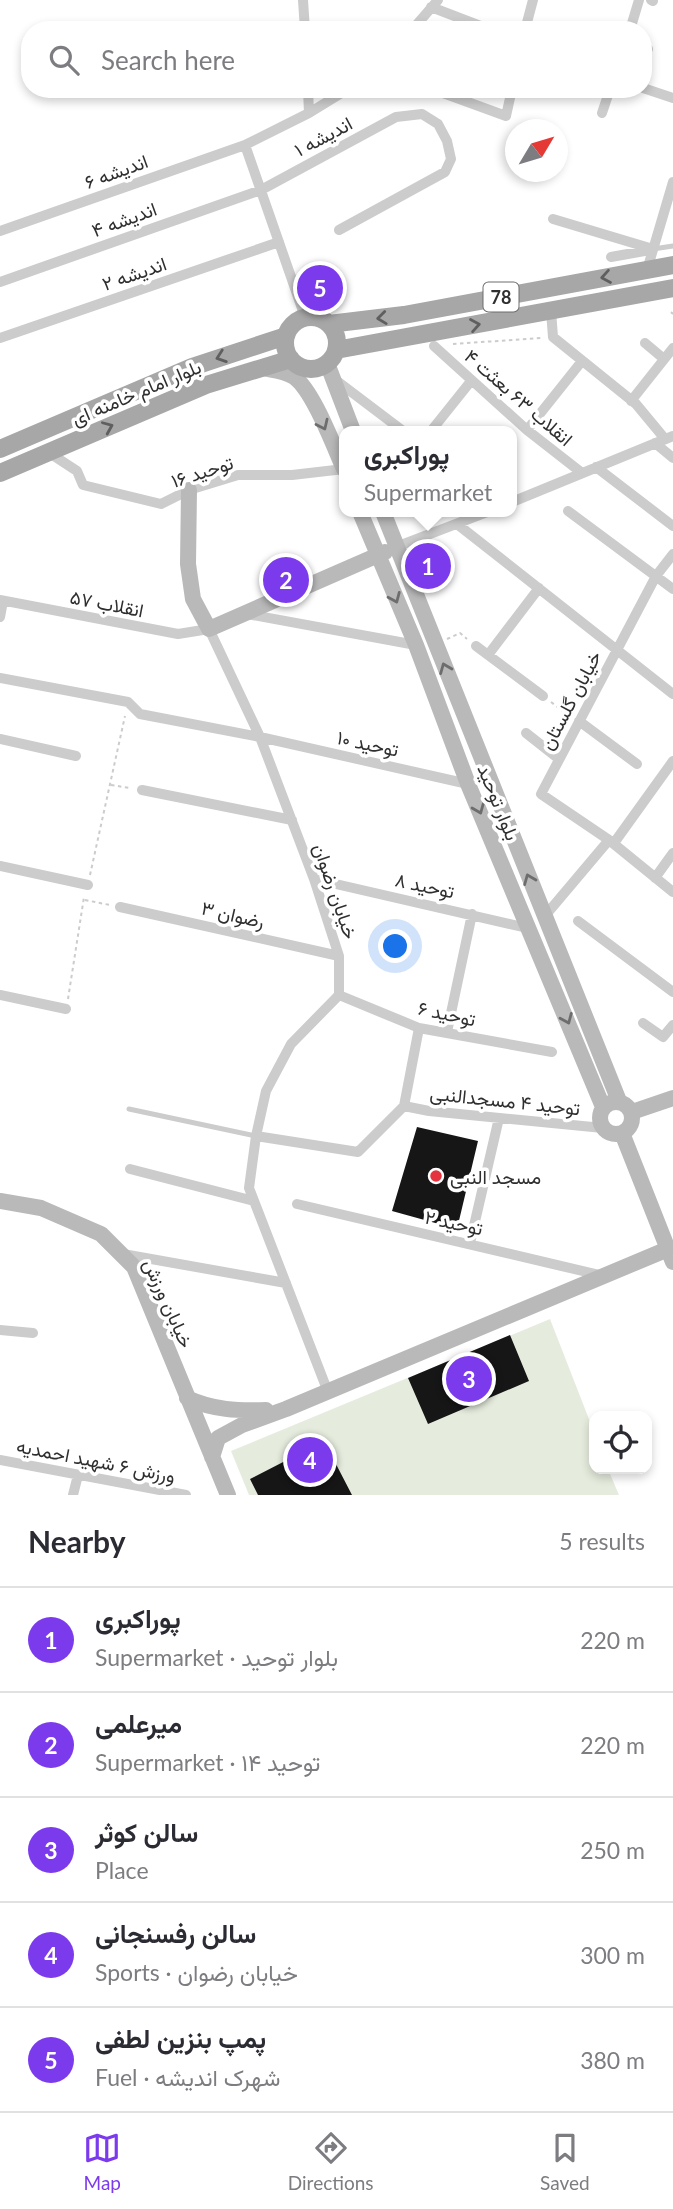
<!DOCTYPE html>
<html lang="en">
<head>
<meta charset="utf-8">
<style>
  body { margin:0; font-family:Lato,Vazirmatn,sans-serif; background:#f2f2f3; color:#2b2b33 }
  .controls { position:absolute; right:21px; bottom:21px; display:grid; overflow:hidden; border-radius:14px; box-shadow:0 4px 10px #0003 }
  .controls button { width:63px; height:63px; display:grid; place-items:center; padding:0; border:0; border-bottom:2px solid #e1e1e2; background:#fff; color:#2b2b33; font:35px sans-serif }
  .compass { position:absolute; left:505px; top:119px; width:63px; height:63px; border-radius:50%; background:#fff; box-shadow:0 4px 10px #0003; rotate:52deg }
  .you { position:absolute; left:396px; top:947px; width:24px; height:24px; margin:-18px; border:5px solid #fff; border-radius:50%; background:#1a73e8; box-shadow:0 0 0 10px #1a73e833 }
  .badge { display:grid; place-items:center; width:46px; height:46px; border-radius:50%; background:#7c3aed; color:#fff; font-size:23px; font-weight:700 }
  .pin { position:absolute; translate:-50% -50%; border:4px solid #fff; box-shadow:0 2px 7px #0006 }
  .popup { position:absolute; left:339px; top:426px; width:178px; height:91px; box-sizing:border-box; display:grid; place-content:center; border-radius:14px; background:#fff; filter:drop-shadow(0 2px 5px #0005); font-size:23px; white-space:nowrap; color:#7c7c81 }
  .popup b { font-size:26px; color:#2b2b33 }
  .popup::after { content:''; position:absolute; left:50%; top:100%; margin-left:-14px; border:14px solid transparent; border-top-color:#fff }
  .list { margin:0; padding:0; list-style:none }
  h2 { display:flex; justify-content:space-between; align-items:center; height:91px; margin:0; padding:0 28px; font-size:30px }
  h2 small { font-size:23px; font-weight:400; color:#7c7c81 }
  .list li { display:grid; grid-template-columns:46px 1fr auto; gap:21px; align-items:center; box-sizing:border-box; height:105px; padding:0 28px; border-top:2px solid #e1e1e2 }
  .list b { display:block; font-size:26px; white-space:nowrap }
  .list p { margin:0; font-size:23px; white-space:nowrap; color:#7c7c81 }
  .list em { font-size:23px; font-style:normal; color:#7c7c81 }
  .icon { flex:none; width:38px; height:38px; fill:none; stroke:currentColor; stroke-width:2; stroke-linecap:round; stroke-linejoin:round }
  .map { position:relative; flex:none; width:673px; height:1495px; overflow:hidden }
  .search { position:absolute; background:#fff; box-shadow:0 4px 10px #0003; left:21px; right:21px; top:21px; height:77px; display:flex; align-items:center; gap:18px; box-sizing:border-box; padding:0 24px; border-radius:28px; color:#7c7c81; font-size:26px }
  .sheet { height:616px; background:#fff }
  nav { display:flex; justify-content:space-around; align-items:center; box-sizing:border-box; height:98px; border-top:2px solid #e1e1e2; background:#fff; font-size:19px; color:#7c7c81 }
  nav a { display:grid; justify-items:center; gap:4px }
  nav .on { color:#7c3aed }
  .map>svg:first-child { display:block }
</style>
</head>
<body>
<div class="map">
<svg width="673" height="1495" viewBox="0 0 673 1495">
  <rect width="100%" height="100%" fill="#fff"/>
  <path fill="#e5ecdd" d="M550,1319l44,113v37h14l11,26h-370l-18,-44z"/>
  <path fill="#161616" d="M417,1127l61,14 -21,88 -65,-18z
    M510,1335l19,46 -101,43 -20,-46z
    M324,1441l28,54h-94l-8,-16z"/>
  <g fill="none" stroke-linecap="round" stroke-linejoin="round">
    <path stroke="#ccc" stroke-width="2" stroke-dasharray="3.5 3.5" stroke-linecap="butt" d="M671,312l2,2
      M453,344l88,-6
      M447,639l13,-6 7,6
      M551,702l18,14
      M111,785l19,3
      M90,875l35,-159
      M85,900l25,5
      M68,999l16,-102"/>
    <path stroke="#ccc" stroke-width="5" d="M653,249l20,-3
      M129,1109l127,27"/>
    <path stroke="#ccc" stroke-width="10" d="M303,0l2,30
      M651,0l2,1
      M431,7l60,23
      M412,30l26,-30
      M525,30l8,-30
      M630,30l9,-30
      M643,48l5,1
      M643,88l30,10
      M432,89l74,27 6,-27
      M309,113l39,-24
      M602,113l8,-24
      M245,145l60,172
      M553,219l100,30
      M0,231l245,-86 64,-32 -1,-24
      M611,257l39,-7
      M647,270l26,-88
      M0,282l261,-92 135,-73 26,-3 16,10 9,17 4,18 -6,13 -106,58
      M551,311l2,26 83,67 29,35
      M0,338l279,-96
      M645,343l19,16
      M434,346l93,84 55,43
      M333,378l70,53
      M631,401l42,-53
      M527,430l55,-69
      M431,431l40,-50
      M655,443l18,15
      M48,452l29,19 6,14 78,19 28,-14 49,-15h54l52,-6
      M596,467l77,59
      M512,502l161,-66
      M568,511l105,78
      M457,524l216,170
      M396,547l91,-35
      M673,554l-17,22 -115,218 68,46 64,52
      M0,600l178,34 31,-5 51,108 54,142 25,77v39l-48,49 -25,47 -10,45 -7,52 79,204
      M247,614l169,31
      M0,617l3,-16
      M476,646l67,50
      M488,655l51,-67
      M0,678l128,24 12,12 120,23 208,47
      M579,721l58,43
      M526,733l33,26
      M0,739l76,17
      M142,790l150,30
      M614,843l59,-82
      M0,866l88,19
      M655,878l18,-25
      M314,879l213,49
      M120,907l219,49
      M544,917l65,-77
      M578,921l95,71
      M0,995l66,14
      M339,995l80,33 133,24
      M643,1023l20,14 10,-12
      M447,1032l25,-118
      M404,1106l15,-78
      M256,1136l102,16 46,-46 25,5 174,17
      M130,1169l124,32
      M297,1204l307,72
      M470,1243l29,-125
      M123,1254l163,29
      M0,1330l33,3
      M0,1460l186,35
      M73,1495l5,-20"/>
    <path stroke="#b9b9b9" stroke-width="16" d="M327,363l26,68
      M262,368c10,2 22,2 32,9 19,13 40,70 50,92
      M189,490l-1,74 5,35 16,30 176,-77
      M360,512l56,133 52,139 135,323
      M383,512l236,589
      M600 1118a16 16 0 1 1 32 0a16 16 0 1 1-32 0Z
      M632,1112l41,-14
      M622,1133l51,129
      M0,1201l41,7 60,26 33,33 94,228
      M187,1398c26,12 51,13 79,12
      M212,1457l6,-19 24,-13 44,-16 382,-160"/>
    <path stroke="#a7a7a7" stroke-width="18" d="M285 343a26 26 0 1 1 52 0a26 26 0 1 1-52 0Z
      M329,324l75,-9 269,-50
      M336,350l337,-62
      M0,449l192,-82 94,-31
      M0,473l206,-88 85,-26"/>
  </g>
  <defs><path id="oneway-chevron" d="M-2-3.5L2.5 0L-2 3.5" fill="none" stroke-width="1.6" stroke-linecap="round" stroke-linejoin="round" transform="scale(1.75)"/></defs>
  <g stroke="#5f5f5f">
    <use href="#oneway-chevron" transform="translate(606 277) rotate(170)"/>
    <use href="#oneway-chevron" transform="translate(382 318) rotate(173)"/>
    <use href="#oneway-chevron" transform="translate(475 325) rotate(-10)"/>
    <use href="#oneway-chevron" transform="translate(221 357) rotate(161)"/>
    <use href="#oneway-chevron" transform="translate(108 427) rotate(-23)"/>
  </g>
  <g stroke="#6d6d6d">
    <use href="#oneway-chevron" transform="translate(323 425) rotate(65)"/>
    <use href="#oneway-chevron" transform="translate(395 598) rotate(67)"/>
    <use href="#oneway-chevron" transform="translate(445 668) rotate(-112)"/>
    <use href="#oneway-chevron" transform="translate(479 809) rotate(68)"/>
    <use href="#oneway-chevron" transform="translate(529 879) rotate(-112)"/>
    <use href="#oneway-chevron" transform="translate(567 1019) rotate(67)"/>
  </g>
  <circle fill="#e4333e" stroke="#fff" stroke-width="2.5" cx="436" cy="1176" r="7"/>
  <g text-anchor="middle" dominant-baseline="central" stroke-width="7" stroke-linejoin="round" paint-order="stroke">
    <rect fill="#fff" stroke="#6d6d6d" stroke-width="2" x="483.5" y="282.5" width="35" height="29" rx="5"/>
    <g font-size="18" font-weight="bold" fill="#2f2f2f">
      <text x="501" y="297">78</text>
    </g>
    <g font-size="19" fill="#2f2f2f" stroke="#fff">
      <text transform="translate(323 136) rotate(-28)">اندیشه ۱</text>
      <text transform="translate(116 171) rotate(-20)">اندیشه ۶</text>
      <text transform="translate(124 219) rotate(-20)">اندیشه ۴</text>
      <text transform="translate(134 273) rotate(-19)">اندیشه ۲</text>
      <text transform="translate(136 392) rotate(-23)">بلوار امام خامنه ای</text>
      <text transform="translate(519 397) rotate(41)">انقلاب ۶۳ بعثت ۴</text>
      <text transform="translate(202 471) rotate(-18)">توحید ۱۶</text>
      <text transform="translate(107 603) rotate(11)">انقلاب ۵۷</text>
      <text transform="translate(570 700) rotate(-62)">خیابان گلستان</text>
      <text transform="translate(368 743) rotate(12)">توحید ۱۰</text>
      <text transform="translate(499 802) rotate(68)">بلوار توحید</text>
      <text transform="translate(425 885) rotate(12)">توحید ۸</text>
      <text transform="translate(336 891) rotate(71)">خیابان رضوان</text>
      <text transform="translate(233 914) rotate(13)">رضوان ۳</text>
      <text transform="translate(447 1013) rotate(12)">توحید ۶</text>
      <text transform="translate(505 1100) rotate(6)">توحید ۴ مسجدالنبی</text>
      <text transform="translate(454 1222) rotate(12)">توحید ۲</text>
      <text transform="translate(169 1303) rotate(66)">خیابان ورزش</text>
      <text transform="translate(96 1460) rotate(11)">ورزش ۶ شهید احمدیه</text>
    </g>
    <g font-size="19" fill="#2f2f2f" stroke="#fff" text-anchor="start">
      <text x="450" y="1176">مسجد النبی</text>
    </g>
  </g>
</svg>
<div class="controls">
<button><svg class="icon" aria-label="locate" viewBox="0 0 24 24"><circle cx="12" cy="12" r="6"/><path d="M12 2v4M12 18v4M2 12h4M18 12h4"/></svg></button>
</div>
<svg class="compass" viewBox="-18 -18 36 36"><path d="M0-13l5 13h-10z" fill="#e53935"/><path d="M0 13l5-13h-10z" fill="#7c7c81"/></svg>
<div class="you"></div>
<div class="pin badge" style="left:428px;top:566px">1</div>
<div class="popup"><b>پوراکبری</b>Supermarket</div>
<div class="pin badge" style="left:286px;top:580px">2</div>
<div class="pin badge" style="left:469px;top:1379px">3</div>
<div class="pin badge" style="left:310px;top:1460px">4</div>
<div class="pin badge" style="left:320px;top:288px">5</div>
<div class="search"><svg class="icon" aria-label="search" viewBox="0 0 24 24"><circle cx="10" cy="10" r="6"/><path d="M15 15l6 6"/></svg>Search here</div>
</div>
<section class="sheet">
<h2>Nearby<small>5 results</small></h2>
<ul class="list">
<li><span class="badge">1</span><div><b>پوراکبری</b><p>Supermarket · بلوار توحید</p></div><em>220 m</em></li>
<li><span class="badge">2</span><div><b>میرعلمی</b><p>Supermarket · توحید ۱۴</p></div><em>220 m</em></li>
<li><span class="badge">3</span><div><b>سالن کوثر</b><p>Place</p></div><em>250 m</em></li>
<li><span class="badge">4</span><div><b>سالن رفسنجانی</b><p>Sports · خیابان رضوان</p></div><em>300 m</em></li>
<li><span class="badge">5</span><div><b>پمپ بنزین لطفی</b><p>Fuel · شهرک اندیشه</p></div><em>380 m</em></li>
</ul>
</section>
<nav>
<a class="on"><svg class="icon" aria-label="map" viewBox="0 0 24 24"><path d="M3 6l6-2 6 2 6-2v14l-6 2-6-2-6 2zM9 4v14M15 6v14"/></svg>Map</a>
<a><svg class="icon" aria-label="directions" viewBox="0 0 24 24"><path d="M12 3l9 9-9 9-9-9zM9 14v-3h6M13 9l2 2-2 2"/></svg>Directions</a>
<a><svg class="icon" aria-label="saved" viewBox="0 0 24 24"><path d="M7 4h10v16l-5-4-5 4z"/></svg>Saved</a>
</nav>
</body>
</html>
